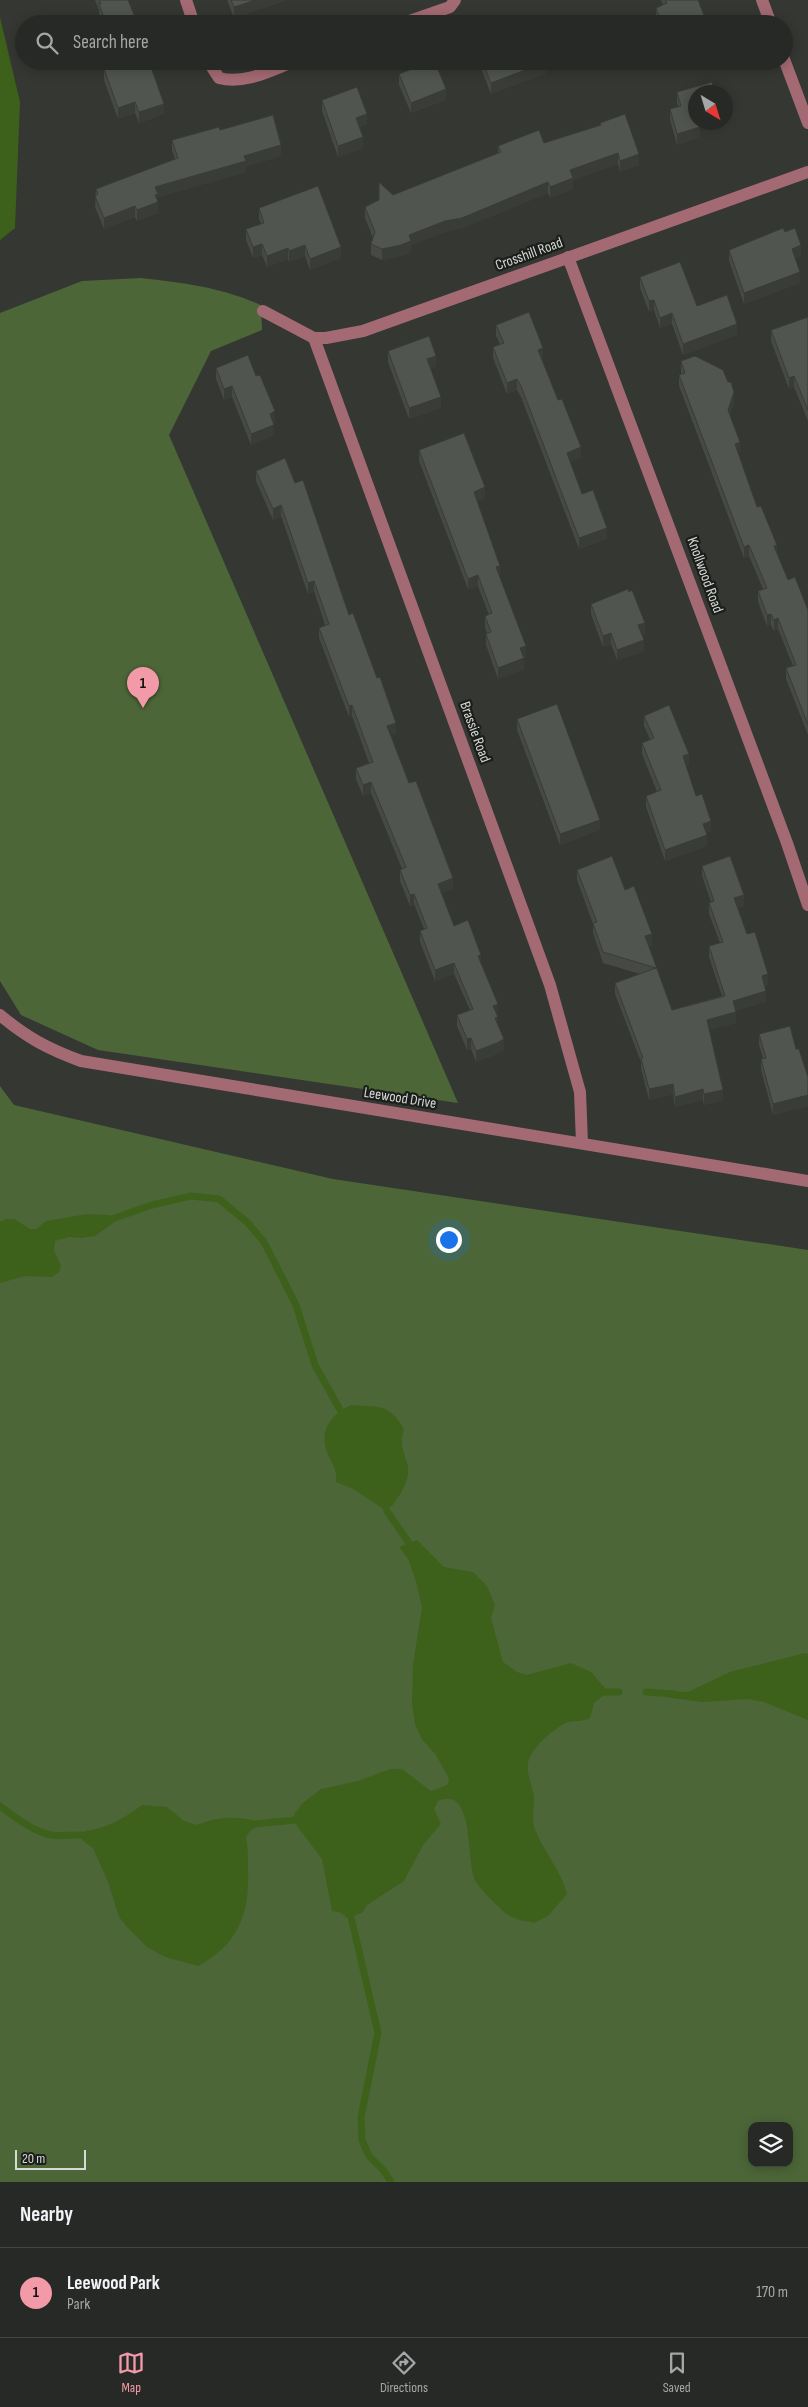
<!DOCTYPE html>
<html lang="en">
<head>
<meta charset="utf-8">
<style>
  body { margin:0; font-family:"Sofia Sans Condensed",sans-serif; background:#2f312e; color:#f1f3f6 }
  .controls { position:absolute; right:15px; bottom:15px; display:grid; overflow:hidden; border-radius:10px; box-shadow:0 2px 12px #0003 }
  .controls button { width:45px; height:45px; display:grid; place-items:center; padding:0; border:0; border-bottom:1px solid #434543; background:#272926; color:#f1f3f6; font:25px sans-serif }
  .compass { position:absolute; left:688px; top:85px; width:45px; height:45px; border-radius:50%; background:#272926; box-shadow:0 2px 12px #0003; rotate:142deg }
  .scale { position:absolute; left:15px; bottom:12px; width:71px; box-sizing:border-box; padding-left:5px; border:2px solid #d7d9d6; border-top:0; font-size:14px; line-height:18px; white-space:nowrap; color:#d7d9d6; -webkit-text-stroke:4px #1c1e1b; paint-order:stroke }
  .you { position:absolute; left:448px; top:1239px; width:18px; height:18px; margin:-12px; border:4px solid #fff; border-radius:50%; background:#1a73e8; box-shadow:0 0 0 8px #1a73e833 }
  .badge { display:grid; place-items:center; width:32px; height:32px; border-radius:50%; background:#f39aa8; color:#111; font-size:16px; font-weight:700 }
  .pin { position:absolute; translate:-50% -41px; filter:drop-shadow(0 1px 2px #0008) }
  .pin::after { content:''; position:absolute; top:26px; width:18px; height:15px; background:inherit; clip-path:polygon(0 0,100% 0,50% 100%) }
  .list { margin:0; padding:0; list-style:none }
  h2 { display:flex; justify-content:space-between; align-items:center; height:65px; margin:0; padding:0 20px; font-size:21px }
  h2 small { font-size:16px; font-weight:400; color:#a4a6a7 }
  .list li { display:grid; grid-template-columns:32px 1fr auto; gap:15px; align-items:center; box-sizing:border-box; height:90px; padding:0 20px; border-top:1px solid #434543 }
  .list b { display:block; font-size:19px; white-space:nowrap }
  .list p { margin:0; font-size:16px; white-space:nowrap; color:#a4a6a7 }
  .list em { font-size:16px; font-style:normal; color:#a4a6a7 }
  .icon { flex:none; width:28px; height:28px; fill:none; stroke:currentColor; stroke-width:2; stroke-linecap:round; stroke-linejoin:round }
  .map { position:relative; flex:none; width:808px; height:2182px; overflow:hidden }
  .search { position:absolute; background:#272926; box-shadow:0 2px 12px #0003; left:15px; right:15px; top:15px; height:55px; display:flex; align-items:center; gap:12px; box-sizing:border-box; padding:0 18px; border-radius:28px; color:#a4a6a7; font-size:19px }
  .sheet { height:155px; background:#272926 }
  nav { display:flex; justify-content:space-around; align-items:center; box-sizing:border-box; height:70px; border-top:1px solid #434543; background:#272926; font-size:14px; color:#a4a6a7 }
  nav a { display:grid; justify-items:center; gap:2px }
  nav .on { color:#f39aa8 }
  .map>svg:first-child { display:block }
</style>
</head>
<body>
<div class="map">
<svg width="808" height="2182" viewBox="0 0 808 2182">
  <rect width="100%" height="100%" fill="#343732"/>
  <path fill="#4c6638" fill-rule="evenodd" d="M141,278c45,5 78,9 120,27l1,25 -51,21 -42,84 289,668 -360,-53 -77,-35 -21,-34v-668l82,-32z
    M0,1086l14,19 319,74 475,71v932h-808zM752,2126h37v37h-37z"/>
  <path fill="#3d611b" d="M0,17l20,85 -5,126 -15,12z
    M87,1214l22,1 4,8 -18,13 -14,2 -12,-1 -14,4 -1,10 7,15 -2,6 -7,5 -27,-1 -25,7v-61l6,-3h8l16,10h6l10,-8z
    M351,1405c27,2 38,-2 53,24 -7,22 6,28 4,46 -2,11 -10,23 -16,31l-10,2 -29,-19 -17,-7c2,-14 -6,-20 -10,-33 -6,-22 7,-35 25,-44z
    M417,1540l27,27 29,5 14,14 8,19 -4,13 12,44 14,10 10,3 44,-12 20,9 14,16 -1,7 -10,8 -4,15c-9,5 -17,1 -26,6 -13,7 -33,24 -36,39 -2,10 5,24 6,34 0,11 -3,25 2,35 9,21 25,39 31,62l-19,22 -14,7c-7,-2 -19,-3 -26,-8 -8,-6 -27,-25 -32,-33 -11,-20 0,-97 -38,-81l-4,8 7,15 -18,21 -19,36 -37,24 -5,8 -14,5 -9,-6 -7,-1 -10,-52 -25,-33 -3,-12 9,-11 18,-14 37,-8 32,-12h12l29,22 16,-6 2,-6 -13,-24 -15,-17 -6,-14 -3,-20 1,-40 9,-56 -6,-27 -8,-22 -9,-12z
    M805,1653l3,1v66l-44,-18 -16,-3 -46,3 -37,-5 2,-6 21,1 42,-20z
    M142,1805l25,2 17,14 13,4c20,-8 35,-9 56,-5l2,8 -5,3 -4,6c2,10 2,20 2,30 2,46 -9,77 -50,99l-33,-9 -18,-10 -18,-18 -10,-12 -11,-35 -15,-34 -11,-8 4,-9c23,-4 37,-12 56,-26z"/>
  <g fill="none" stroke-linecap="round" stroke-linejoin="round">
    <path stroke="#3d611b" stroke-width="7" d="M103,1222l49,-17 39,-9 28,3 29,24 16,19 32,63 19,60 29,52
      M384,1501l3,10 22,32
      M604,1692h15
      M646,1692l29,2
      M0,1806c15,11 32,25 51,29 11,2 28,-2 43,1
      M254,1824l42,-4
      M351,1917l27,116 -17,84 1,23 7,16 15,15 7,11"/>
    <path stroke="#a46a73" stroke-width="12" d="M186,0l8,24
      M762,0l9,24
      M401,24l49,-17 5,-7
      M784,59l24,64
      M208,61l11,17c26,7 52,-8 76,-17
      M568,257l219,586 21,62
      M263,311l51,27h12l37,-7 445,-159
      M314,338l236,647 30,107 2,51
      M0,1015c26,22 48,34 81,46l727,120"/>
  </g>
  <path fill="#464944" d="M95,0h33l10,24h-36l-3,-9v-5z
    M227,0h60l-53,18z
    M661,0h37l9,24h-49l-2,-6v-10l7,-3z
    M117,61h32l15,53 -25,9 -4,-10 -17,6 -14,-39v-11l14,-5z
    M478,61h68v12l-55,21z
    M399,74l47,26 -35,13 -12,-28z
    M677,92l23,35v10l-23,8 -7,-25v-11l8,-2 -1,-4z
    M322,100l45,24 -7,3 3,21 -25,9 -16,-46z
    M600,123l39,42 -19,7 -2,-8 -45,16v9l-23,9 -2,-5 -86,35 -17,4 -34,13v7l-10,4 -19,4 -11,-5v-11l2,-6 -8,-20v-11l28,-12 105,-42v-7l46,-3 56,-18z
    M220,130l61,26 -35,10v6l-88,25v16l-21,8 -2,-4 -31,12 -9,-22 1,-18 79,-30 -3,-8v-11z
    M259,208l82,50 -31,12 -5,-14 -16,6 -1,-3 -21,8 -5,-12 -9,3 -7,-18v-11l15,-5 -2,-5z
    M785,232l16,24 -6,2 5,25 -56,21 -15,-43v-11z
    M640,277l57,29 40,29 -54,20 -11,-31 -12,4 -6,-18 -5,2 -9,-24z
    M808,317v104l-14,-34 -5,2 -18,-48v-11z
    M496,325l47,34h-1l39,99 -11,4 12,32 25,45 -28,10 -58,-152 -4,-7 -10,4 -14,-36v-11l7,-3 -4,-8z
    M388,351l48,15 -5,2 10,40 -32,11 -21,-57z
    M681,361l53,41 -4,13 10,38h-2l19,54 31,73 20,30v125l-22,-56v-11l7,-2 -15,-37 -4,2 -3,-6 -4,1 -9,-24v-11l5,-2 -14,-33 -5,2 -65,-172v-11l2,-1z
    M216,368l59,54 -1,1v12l-23,10 -19,-48 -8,3 -8,-21z
    M419,450l66,48 -8,3 23,76 26,80 -2,1v11l-26,10 -12,-34v-11h1l-2,-7v-11l4,-1 -11,-29 -10,3 -49,-128z
    M285,458l111,275 -5,2 18,48 44,106 -12,4 13,33 27,38 17,50 -1,1 1,11 6,24 -7,4 -21,8 -5,-13 -4,1 -10,-24v-11l13,-5 -16,-36 -19,7 -15,-39v-11l4,-2 -10,-25 -4,2 -10,-25v-11l2,-1 -31,-76 -8,3 -7,-17v-11l13,-5 -17,-47 -3,1 -30,-79v-10l6,-3 -11,-34 -6,3 -27,-78 -8,4 -17,-39v-10z
    M591,604l54,30 -3,1 2,16 -27,9 -6,-16 -8,3 -12,-33z
    M644,716l45,49 -3,1 10,30 15,35 -5,2 1,13 -42,15 -19,-54v-11l11,-4 -15,-38v-11l8,-4 -6,-13z
    M517,719l83,111 -40,15 -43,-115z
    M702,866l42,40 -6,2 9,26 21,51 -4,1 2,16 -31,9 1,12 -27,7 14,70 -19,5 -1,-5 -28,7 -2,-13 -24,6 -8,-31v-7l-26,-68v-11l25,-9 -37,-11 -10,-30v-9l-16,-44v-10l48,20 27,55 -3,1 23,64 50,-14 -13,-39v-11l11,-3 -11,-29v-11l2,-1 -9,-26z
    M759,1034l37,15 12,28v29l-35,9 -12,-45v-11l2,-1 -4,-13z"/>
  <path fill="#393c37" d="M256,0h31l-53,18v-11z
    M546,62v11l-55,21v-11z
    M446,89v11l-35,13v-10z
    M135,102v11l-17,6v-11z
    M164,104v10l-25,9v-11z
    M367,114v10l-11,4v-10z
    M698,122h18l-16,5v10l-23,8v-11z
    M363,137v11l-25,9v-11z
    M281,145v11l-35,10v6l-88,25v16l-21,8v-11l18,-23 89,-31z
    M618,153v11l-45,16v9l-23,9v-11l20,-17z
    M639,154v11l-19,7v-11z
    M548,182v11l-86,35 -17,4 -34,13v7l-10,4 -19,4v-11l27,-14z
    M135,206v11l-31,12v-11z
    M262,244v11l-9,3v-11z
    M305,245v11l-16,6v-11z
    M801,245v11l-9,3v-10z
    M341,247v11l-31,12v-11z
    M288,248v11l-21,8v-11z
    M800,272v11l-56,21v-11z
    M654,300v10l-5,2v-11z
    M672,313v11l-12,4v-10z
    M737,324v11l-54,20v-11z
    M543,348v11l-5,2v-11z
    M436,356v10l-9,4v-11z
    M794,376v11l-5,2v-11z
    M517,379v11l-10,4v-11z
    M232,386v11l-8,3v-11z
    M734,392v10l-6,19v-11z
    M441,397v11l-32,11v-11z
    M275,411v11l-5,2v-10z
    M274,425v10l-23,10v-11z
    M740,442v11l-5,2v-11z
    M581,447v11l-14,6v-11z
    M485,487v11l-11,4v-10z
    M281,505v11l-8,4v-11z
    M607,528v11l-28,10v-11z
    M749,545v11l-5,2v-11z
    M777,545v10l-3,-9z
    M500,566v11l-4,-10z
    M478,575v11l-10,3v-10z
    M314,581v10l-6,3v-11z
    M771,614v11l-4,1v-11z
    M778,618v11l-4,2v-11z
    M645,623v11l-7,2v-11z
    M611,633v11l-8,3v-11z
    M644,640v11l-27,9v-10z
    M526,646v11l-6,2v-11z
    M524,658v11l-26,10v-11z
    M352,705v11l-3,1v-11z
    M396,723v10l-9,4v-11z
    M689,754v11l-6,2v-11z
    M371,782v11l-8,3v-11z
    M600,820v10l-40,15v-11z
    M711,821v10l-8,3v-10z
    M707,835v11l-42,15v-11z
    M453,878v11l-15,6v-11z
    M414,894v10l-4,2v-11z
    M744,895v11l-10,3v-11z
    M652,934v11l-7,2v-11z
    M481,955v11l-3,-10z
    M454,963v11l-19,7v-11z
    M768,974v11l-6,1v-10z
    M766,991v11l-33,10v-11z
    M498,1004v10l-5,3v-11z
    M736,1012v11l-29,8v-11z
    M498,1017v11l-3,-10z
    M471,1038v11l-4,1v-11z
    M504,1039v11l-7,4 -21,8v-11z
    M673,1084v10l-24,6v-11z
    M703,1089v11l-28,7v-10z
    M723,1090v10l-19,5v-11z
    M808,1095v11l-35,9v-11z"/>
  <path fill="#51554f" stroke="#393c37" d="M99,0h29l10,24h-32l-7,-20h2z
    M231,0h25l-22,7z
    M665,0h33l9,23 -45,1 -6,-16 11,-5z
    M121,61h28l15,43 -25,8 -4,-10 -17,6 -14,-39 17,-6z
    M482,61h64v1l-55,21z
    M435,62l11,27 -35,14 -12,-29 23,-9 1,2z
    M712,82l3,10h-19v30h3l1,5 -23,7 -7,-25 11,-3 -4,-14z
    M357,87l10,27 -11,4 7,19 -25,9 -16,-46z
    M625,114l14,40 -19,7 -2,-8 -48,17 3,8 -23,9 -2,-5 -86,36 -17,3 -36,14 2,6 -10,4 -19,4 -11,-5 4,-12 -10,-25 14,-7v-18l14,13 108,-43 -3,-6 41,-16 5,13 57,-18 -1,-2z
    M273,115l8,30 -37,11 2,5 -91,26 3,7 -3,1 3,7 -21,8 -2,-4 -31,12 -9,-22 3,-2 -2,-5 82,-31 -6,-18 47,-13 1,3z
    M318,186l23,61 -31,12 -5,-14 -16,6 -1,-3 -21,8 -5,-12 -9,3 -7,-18 18,-6 -5,-15z
    M783,228l2,4 10,-4 6,17 -9,4 8,23 -56,21 -15,-43z
    M680,262l17,44 30,-11 10,29 -54,20 -11,-31 -12,5 -6,-18 -5,1 -9,-24z
    M529,312l14,36 -5,2 20,50 4,-1 19,48 -14,6 15,41 11,-4 14,38 -28,10 -58,-152 -4,-7 -10,4 -14,-36 11,-4 -8,-18z
    M808,317v93l-14,-34 -5,2 -18,-48z
    M429,336l7,20 -9,3 14,38 -32,11 -21,-57z
    M248,355l8,21 4,-1 15,36 -5,3 4,11 -23,9 -19,-48 -8,3 -8,-21z
    M695,356l28,14 5,12h3l3,10 -6,18 12,32 -5,2 22,63 4,-1 16,39 -3,1 14,34 7,-3 13,33v115l-22,-57 10,-3 -18,-47 -4,2 -3,-6 -4,1 -9,-24 9,-3 -18,-43 -5,2 -65,-172 6,-2 -4,-12z
    M464,433l21,54 -11,5 26,74 -4,1 30,79 -6,2 4,10 -26,10 -12,-34 5,-2 -6,-16 7,-3 -14,-38 -10,4 -49,-129z
    M285,458l10,25 8,-3 46,135 4,-2 24,65 3,-1 16,46 -9,3 22,57 7,-2 37,97 -15,6 16,42 14,-6 13,35 -3,1 20,48 -5,2 5,11 -3,1 9,21 -7,4 -21,8 -5,-13 -4,1 -10,-24 16,-6 -19,-46 -19,7 -15,-39 7,-3 -13,-34 -4,1 -10,-25 6,-3 -35,-85 -8,3 -7,-17 17,-6 -21,-57 -3,1 -30,-78 10,-4 -15,-43 -6,2 -27,-78 -8,4 -17,-38z
    M628,589l1,3 3,-2 13,33 -7,2 6,15 -27,10 -6,-17 -8,3 -12,-32z
    M557,704l43,116 -40,14 -43,-115z
    M669,705l20,49 -6,2 13,40 6,-2 9,27 -8,3 4,11 -42,15 -19,-54 15,-6 -19,-47 12,-5 -10,-22z
    M612,856l13,34 9,-4 18,48 -7,2 27,74 53,-14 -16,-50 14,-4 -14,-39 5,-2 -12,-35 28,-10 14,39 -10,3 13,36 8,-2 13,42 -6,2 4,15 -33,10 3,11 -29,8 16,70 -19,4 -1,-5 -28,8 -2,-13 -24,5 -8,-31h2l-28,-75 41,-15 -53,-16 -10,-29 4,-1 -20,-52z
    M790,1026l6,23h3l9,28v18l-35,9 -12,-45 5,-1 -7,-24z"/>
  <g text-anchor="middle" dominant-baseline="central" stroke-width="4.5" stroke-linejoin="round" paint-order="stroke">
    <g font-size="15" fill="#d7d9d6" stroke="#1c1e1b">
      <text transform="translate(529 254) rotate(-20)">Crosshill Road</text>
      <text transform="translate(705 575) rotate(70)">Knollwood Road</text>
      <text transform="translate(475 732) rotate(70)">Brassie Road</text>
      <text transform="translate(400 1098) rotate(9)">Leewood Drive</text>
    </g>
  </g>
</svg>
<div class="controls">
<button><svg class="icon" aria-label="layers" viewBox="0 0 24 24"><path d="M12 4l9 5-9 5-9-5zM3 14l9 5 9-5"/></svg></button>
</div>
<svg class="compass" viewBox="-18 -18 36 36"><path d="M0-13l5 13h-10z" fill="#e53935"/><path d="M0 13l5-13h-10z" fill="#a4a6a7"/></svg>
<div class="scale">20 m</div>
<div class="you"></div>
<div class="pin badge" style="left:143px;top:708px">1</div>
<div class="search"><svg class="icon" aria-label="search" viewBox="0 0 24 24"><circle cx="10" cy="10" r="6"/><path d="M15 15l6 6"/></svg>Search here</div>
</div>
<section class="sheet">
<h2>Nearby<small></small></h2>
<ul class="list">
<li><span class="badge">1</span><div><b>Leewood Park</b><p>Park</p></div><em>170 m</em></li>
</ul>
</section>
<nav>
<a class="on"><svg class="icon" aria-label="map" viewBox="0 0 24 24"><path d="M3 6l6-2 6 2 6-2v14l-6 2-6-2-6 2zM9 4v14M15 6v14"/></svg>Map</a>
<a><svg class="icon" aria-label="directions" viewBox="0 0 24 24"><path d="M12 3l9 9-9 9-9-9zM9 14v-3h6M13 9l2 2-2 2"/></svg>Directions</a>
<a><svg class="icon" aria-label="saved" viewBox="0 0 24 24"><path d="M7 4h10v16l-5-4-5 4z"/></svg>Saved</a>
</nav>
</body>
</html>
